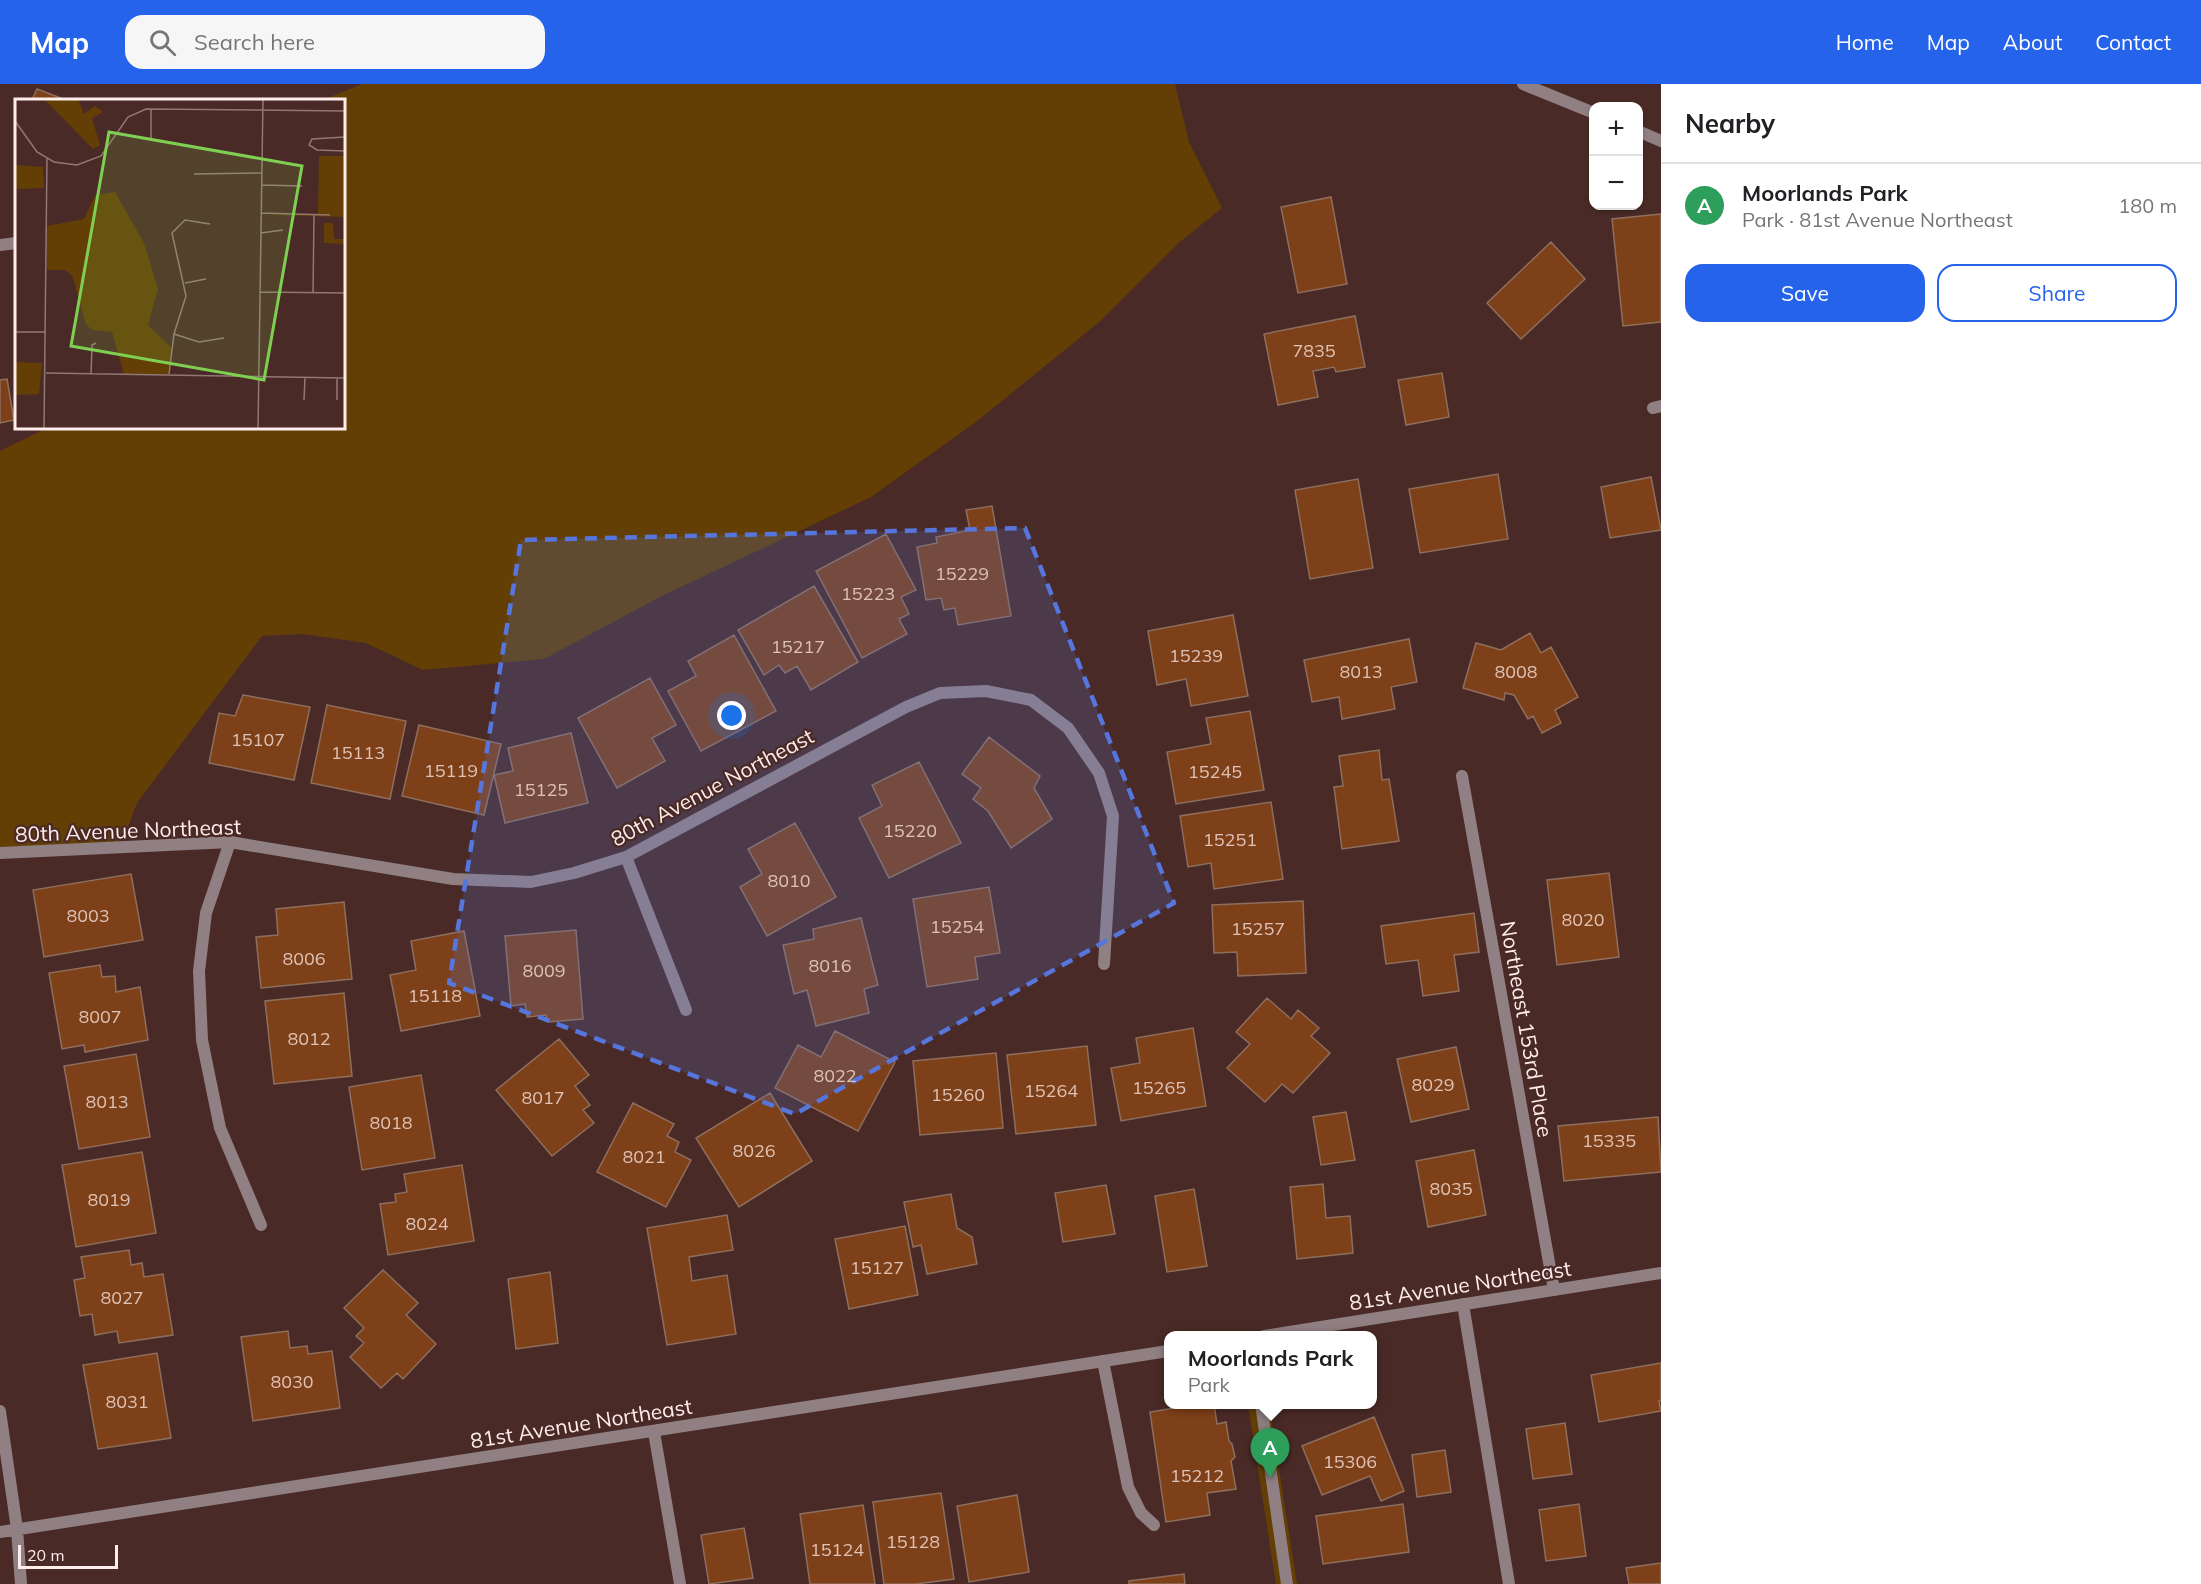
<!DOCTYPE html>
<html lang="en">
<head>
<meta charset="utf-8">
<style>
  body { margin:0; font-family:Mulish,sans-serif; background:#f6f6f6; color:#202124 }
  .controls { position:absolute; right:18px; top:18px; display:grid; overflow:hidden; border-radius:12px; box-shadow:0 2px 4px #0004 }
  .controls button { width:54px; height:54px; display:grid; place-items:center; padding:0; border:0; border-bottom:2px solid #e0e0e0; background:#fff; color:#202124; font:30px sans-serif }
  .scale { position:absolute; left:18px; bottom:15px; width:100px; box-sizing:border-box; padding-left:6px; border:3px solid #ffedeb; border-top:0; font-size:16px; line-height:21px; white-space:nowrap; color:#ffedeb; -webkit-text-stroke:4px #4a2a26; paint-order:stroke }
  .you { position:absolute; left:732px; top:632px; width:21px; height:21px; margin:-15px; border:4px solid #fff; border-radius:50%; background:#1a73e8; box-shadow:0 0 0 9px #1a73e833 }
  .badge { display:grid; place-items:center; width:39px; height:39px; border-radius:50%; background:#2563eb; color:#fff; font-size:20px; font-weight:700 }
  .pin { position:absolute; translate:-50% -50px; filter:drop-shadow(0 2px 3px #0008) }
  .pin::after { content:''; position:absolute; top:32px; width:21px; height:18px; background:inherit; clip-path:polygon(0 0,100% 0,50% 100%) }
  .popup { position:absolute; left:1164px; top:1247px; width:213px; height:78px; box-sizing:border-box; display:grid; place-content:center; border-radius:12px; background:#fff; filter:drop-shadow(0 2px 4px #0005); font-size:20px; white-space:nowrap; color:#757577 }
  .popup b { font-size:22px; color:#202124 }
  .popup::after { content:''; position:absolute; left:50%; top:100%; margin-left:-12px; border:12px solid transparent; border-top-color:#fff }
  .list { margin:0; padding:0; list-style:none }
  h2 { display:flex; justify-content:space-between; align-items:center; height:78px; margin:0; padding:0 24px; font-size:26px }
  h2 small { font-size:20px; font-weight:400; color:#757577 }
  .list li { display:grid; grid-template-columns:39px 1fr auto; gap:18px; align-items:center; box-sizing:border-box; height:84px; padding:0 24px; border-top:2px solid #e0e0e0 }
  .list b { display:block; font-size:22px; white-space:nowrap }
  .list p { margin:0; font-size:20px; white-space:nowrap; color:#757577 }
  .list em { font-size:20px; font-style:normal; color:#757577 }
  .actions { display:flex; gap:12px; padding:18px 24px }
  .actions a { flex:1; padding:14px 0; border:2px solid #2563eb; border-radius:18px; text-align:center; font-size:21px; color:#2563eb }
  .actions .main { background:#2563eb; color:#fff }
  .icon { flex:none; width:33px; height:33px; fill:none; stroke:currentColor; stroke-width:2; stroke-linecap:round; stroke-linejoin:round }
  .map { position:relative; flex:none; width:1661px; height:1500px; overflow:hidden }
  header { display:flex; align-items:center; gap:36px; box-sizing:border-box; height:84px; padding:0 30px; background:#2563eb; color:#fff }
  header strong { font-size:28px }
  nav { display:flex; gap:33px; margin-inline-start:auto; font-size:21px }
  .search { width:420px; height:54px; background:#f6f6f6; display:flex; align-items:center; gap:15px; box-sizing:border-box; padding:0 21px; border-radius:18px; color:#757577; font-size:22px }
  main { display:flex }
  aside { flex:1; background:#fff }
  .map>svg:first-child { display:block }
</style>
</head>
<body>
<header>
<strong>Map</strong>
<div class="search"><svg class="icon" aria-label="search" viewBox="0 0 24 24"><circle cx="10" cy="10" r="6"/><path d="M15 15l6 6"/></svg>Search here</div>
<nav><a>Home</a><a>Map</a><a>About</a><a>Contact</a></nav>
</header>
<main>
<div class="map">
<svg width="1661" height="1500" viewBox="0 0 1661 1500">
  <rect width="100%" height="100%" fill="#4a2a26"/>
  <path fill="#633f05" d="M362,0h813l14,58 33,66 -41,33 -83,82 -122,99 -105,75 -209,99 -118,63 -121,11 -57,-27 -63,-9 -41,2 -125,167 -17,45 -120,5v-402l47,-23h297v-328h-21z
    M1248,1321h21l28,179h-21z"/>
  <path fill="#7e4019" stroke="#8e6e5d" stroke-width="1.5" d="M37,5l29,11h-34z
    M1331,113l16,87 -49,9 -17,-86z
    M1661,130v108l-38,4 -11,-107z
    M1551,158l34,37 -64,60 -34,-36z
    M1355,232l10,51 -29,5 -2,-5 -21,4 5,26 -40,8 -14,-71z
    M1442,289l7,44 -43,8 -8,-45z
    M7,295l7,41 -14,3v-43z
    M1498,390l10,65 -88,14 -11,-64z
    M1651,393l10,53 -51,8 -9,-51z
    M1358,395l15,89 -63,11 -15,-89z
    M992,422l19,110 -53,9 -3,-17 -11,2 -3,-12 -15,2 -9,-53 20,-4 -1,-6 34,-7 -4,-20z
    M886,450l30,56 -15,7 8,17 -10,5 8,15 -45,24 -46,-87z
    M814,502l44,76 -47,28 -14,-24 -12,7 -6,-8 -15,10 -26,-45z
    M1233,531l15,81 -57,10 -5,-27 -29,6 -9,-54z
    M1530,549l11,20 10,-6 27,50 -23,13 6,13 -19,10 -9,-17 -5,3 -14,-24 -9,-2 -1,7 -41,-12 13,-45 25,7z
    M734,551l42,76 -75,40 -33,-60 28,-15 -8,-15z
    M1409,555l8,43 -26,5 4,22 -53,10 -3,-22 -27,5 -8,-42z
    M650,594l26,47 -24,13 13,23 -48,27 -39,-70z
    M243,611l67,12 -16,73 -85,-17 10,-50 16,3z
    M327,621l79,16 -16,78 -79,-16z
    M1250,627l14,79 -88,14 -9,-52 44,-8 -5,-26z
    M419,641l82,19 -17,71 -82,-19z
    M571,649l17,70 -83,20 -11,-48 19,-4 -5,-23z
    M989,653l51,39 -6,12 18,31 -41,29 -23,-37 -15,-12 8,-11 -19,-14z
    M1379,666l3,30 7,-1 10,62 -57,8 -8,-62 9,-1 -4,-30z
    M919,678l42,81 -72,35 -30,-60 23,-12 -10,-21z
    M1271,718l12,77 -69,10 -3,-26 -23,4 -8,-51z
    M795,739l41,74 -69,39 -27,-49 22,-13 -14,-25z
    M1609,789l10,84 -62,8 -10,-85z
    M131,790l12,66 -99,17 -11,-67z
    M989,803l11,66 -25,4 3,22 -51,8 -14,-88z
    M1303,817l3,72 -68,3 -1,-24 -23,1 -2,-48z
    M344,818l8,77 -91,9 -5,-51 22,-2 -2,-26z
    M1474,829l5,39 -25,3 5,36 -36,5 -5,-36 -32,4 -5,-38z
    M861,834l17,67 -14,4 5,24 -53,13 -9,-36 -13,4 -11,-49 31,-6 -1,-10z
    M576,846l7,89 -35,3 -2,-7 -19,2 -2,-13 -14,2 -6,-70z
    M464,847l16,85 -79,15 -11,-56 26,-5 -5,-29z
    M100,881l2,12 13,-1 1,16 24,-5 8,53 -63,12 -1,-7 -22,4 -13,-76z
    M344,909l8,83 -78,8 -9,-83z
    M1267,914l24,21 7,-9 21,18 -8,8 19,17 -37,40 -11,-9 -17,18 -38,-34 23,-24 -14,-12z
    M1193,944l13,78 -85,15 -10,-53 29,-5 -4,-25z
    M835,947l60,31 -37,69 -83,-43 23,-43 23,12z
    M559,955l30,36 -14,11 15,19 -7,5 11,13 -42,33 -56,-66z
    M1087,962l9,79 -80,9 -9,-79z
    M1456,963l13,62 -58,13 -14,-63z
    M996,969l7,75 -83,7 -7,-74z
    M136,970l14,83 -71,12 -15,-83z
    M421,991l14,83 -73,12 -13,-83z
    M770,1009l42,68 -73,46 -43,-69z
    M633,1019l41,21 -7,12 12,6 -4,10 16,8 -25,47 -69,-35z
    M1346,1028l9,48 -34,5 -8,-48z
    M1658,1033l3,55 -97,9 -6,-55z
    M1474,1066l12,65 -58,12 -12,-66z
    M142,1068l14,81 -80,14 -14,-82z
    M462,1081l12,76 -86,14 -8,-51 16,-2 -1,-8 12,-2 -3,-18z
    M1323,1100l3,34 24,-2 3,37 -56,6 -7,-72z
    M1106,1101l9,49 -52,8 -8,-49z
    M1194,1105l13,77 -40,6 -12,-76z
    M951,1110l6,34 15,9 5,27 -50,10 -6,-29 -8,2 -9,-45z
    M727,1131l6,35 -44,7 3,24 35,-6 9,59 -69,11 -20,-117z
    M905,1142l13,69 -69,14 -14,-70z
    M129,1166l2,15 11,-2 2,14 19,-3 10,61 -54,8 -2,-12 -22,4 -3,-21 -12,2 -6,-36 11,-2 -4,-21z
    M383,1186l35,33 -12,12 30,29 -33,35 -6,-6 -16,15 -31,-31 14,-14 -8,-7 8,-8 -20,-20z
    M550,1188l8,71 -42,6 -8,-70z
    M288,1247l2,17 17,-2 1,8 24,-3 8,57 -87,13 -12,-84z
    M157,1269l14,85 -73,11 -15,-84z
    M1661,1279v38h-2l2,10 -62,11 -8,-47z
    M1199,1320h15l3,20 9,-2 3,19 3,3 3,13 -4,4 5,28 -29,4 3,22 -44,7 -16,-110z
    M1374,1333l30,74 -23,10 -11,-25 -48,19 -20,-49z
    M1565,1339l7,51 -39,5 -7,-50z
    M1445,1366l6,42 -34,5 -5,-42z
    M941,1409l13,86 -38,5h-32l-11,-82z
    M1017,1411l12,77 -60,10 -12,-76z
    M1403,1420l6,48 -86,12 -7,-48z
    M1579,1420l7,52 -40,5 -7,-51z
    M863,1421l12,79h-65l-10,-70z
    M744,1444l9,50 -44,6 -8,-49z
    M1661,1479v21h-32l-3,-16z
    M1184,1490l1,10h-56v-3z"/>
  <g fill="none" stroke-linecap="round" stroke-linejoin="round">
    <path stroke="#918083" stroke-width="12" d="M0,161l16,-2
      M1653,324l8,-2
      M1103,1277l25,126 13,26 13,12
      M1261,1320l26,180
      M654,1348l26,152"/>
    <path stroke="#918083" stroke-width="12" d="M1462,692l92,514
      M230,758l-24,71 -7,58 3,69 18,88 41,97
      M0,769l230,-11 223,37 78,3 43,-9 52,-16 280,-150 34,-14 46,-2 45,9 37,28 31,45 14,43 -9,148
      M626,773l60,153
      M1463,1220l46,280
      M1264,1252l397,-63
      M0,1327l17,118 4,55
      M0,1448l1168,-181"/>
    <path stroke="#918083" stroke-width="12" d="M1523,0l71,29
      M1638,47l23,10"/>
  </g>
  <path fill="#5676dd" fill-opacity="0.2" stroke="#5676dd" stroke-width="4.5" stroke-dasharray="12 8" stroke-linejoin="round" d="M1025,444l149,375 -379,211 -346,-131 72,-443z"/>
  <g text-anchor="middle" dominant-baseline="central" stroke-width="4.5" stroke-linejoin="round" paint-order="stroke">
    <g font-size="18" fill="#dfc2b6">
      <text x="1314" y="266">7835</text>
      <text x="962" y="489">15229</text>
      <text x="868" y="509">15223</text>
      <text x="798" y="562">15217</text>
      <text x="1196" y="571">15239</text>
      <text x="1361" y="587">8013</text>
      <text x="1516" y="587">8008</text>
      <text x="258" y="655">15107</text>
      <text x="358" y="668">15113</text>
      <text x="451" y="686">15119</text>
      <text x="1215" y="687">15245</text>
      <text x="541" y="705">15125</text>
      <text x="910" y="746">15220</text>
      <text x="1230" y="755">15251</text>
      <text x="789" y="796">8010</text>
      <text x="88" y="831">8003</text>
      <text x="1583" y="835">8020</text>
      <text x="957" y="842">15254</text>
      <text x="1258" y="844">15257</text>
      <text x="304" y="874">8006</text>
      <text x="830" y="881">8016</text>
      <text x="544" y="886">8009</text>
      <text x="435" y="911">15118</text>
      <text x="100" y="932">8007</text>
      <text x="309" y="954">8012</text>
      <text x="835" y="991">8022</text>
      <text x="1433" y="1000">8029</text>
      <text x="1159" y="1003">15265</text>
      <text x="1051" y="1006">15264</text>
      <text x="958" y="1010">15260</text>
      <text x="543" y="1013">8017</text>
      <text x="107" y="1017">8013</text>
      <text x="391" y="1038">8018</text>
      <text x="1609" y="1056">15335</text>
      <text x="754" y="1066">8026</text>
      <text x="644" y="1072">8021</text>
      <text x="1451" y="1104">8035</text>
      <text x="109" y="1115">8019</text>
      <text x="427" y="1139">8024</text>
      <text x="877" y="1183">15127</text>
      <text x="122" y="1213">8027</text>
      <text x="292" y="1297">8030</text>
      <text x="127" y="1317">8031</text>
      <text x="1350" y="1377">15306</text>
      <text x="1197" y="1391">15212</text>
      <text x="913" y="1457">15128</text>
      <text x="837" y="1465">15124</text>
    </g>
    <g font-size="21" fill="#ffedeb" stroke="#4a2a26">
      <text transform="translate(712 703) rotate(-28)">80th Avenue Northeast</text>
      <text transform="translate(128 746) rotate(-2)">80th Avenue Northeast</text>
      <text transform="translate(1527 945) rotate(80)">Northeast 153rd Place</text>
      <text transform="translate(1460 1201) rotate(-9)">81st Avenue Northeast</text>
      <text transform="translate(581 1339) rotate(-9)">81st Avenue Northeast</text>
    </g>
  </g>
  <g transform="translate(15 15)">
    <rect width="330" height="330" fill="#4a2a26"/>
    <path d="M29,0h34l6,15 11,-8 8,6 -11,6 8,27 -7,4zM304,57h26v61l-80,-2 53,-1zM0,66l28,2 1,21 -29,1zM100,93l29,51 14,46 -10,36 24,23 -3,26h-45l-12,-42 -20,-2 -6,-6 -14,-49 -7,-5h-18v-44l37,-7 11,-24zM309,124h9l1,16h11v5l-21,-1zM0,263l27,1 -3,31 -24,1z" fill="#633f05"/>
    <path fill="none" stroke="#927875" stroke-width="1.5" d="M0,22l22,31 17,10 23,3 24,-9 27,-39 18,-8 199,2M330,38l-33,2 -3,6 8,5 28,1M136,42v-32M179,75l68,-1M247,86l40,1M246,114l69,2M246,134l22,-3M170,184l21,-4M245,193l85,1M298,194l1,-78M0,233h31M159,235l25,8 25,-4M31,274l299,5M76,275l1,-29 4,-2M154,275l5,-40 12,-38 -14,-63 13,-13 25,4M322,279v22M289,301l1,-22M29,330l3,-270M243,330l5,-330"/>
    <path fill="#7fd052" fill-opacity="0.15" stroke="#7fd052" stroke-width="3" d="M94,33l193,34 -38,214 -193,-34z"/>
    <rect width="330" height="330" fill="none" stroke="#ffedeb" stroke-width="3"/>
  </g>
</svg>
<div class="controls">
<button>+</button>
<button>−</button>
</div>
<div class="scale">20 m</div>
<div class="you"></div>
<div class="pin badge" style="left:1270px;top:1394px;background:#2e9e5b">A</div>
<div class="popup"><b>Moorlands Park</b>Park</div>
</div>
<aside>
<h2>Nearby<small></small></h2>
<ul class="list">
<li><span class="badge" style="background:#2e9e5b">A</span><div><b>Moorlands Park</b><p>Park · 81st Avenue Northeast</p></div><em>180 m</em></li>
</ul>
<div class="actions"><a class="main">Save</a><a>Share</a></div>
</aside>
</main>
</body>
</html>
